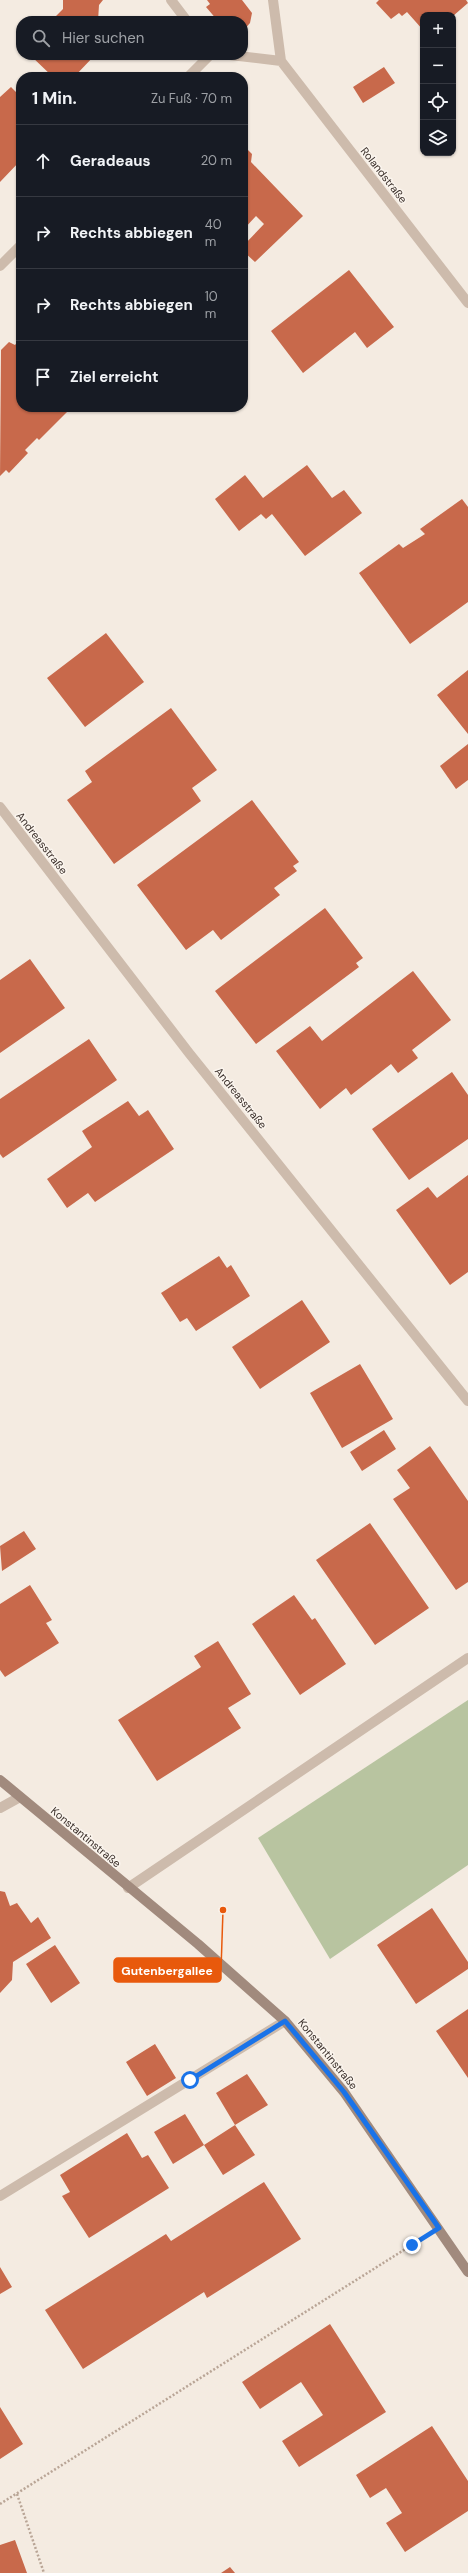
<!DOCTYPE html>
<html lang="de">
<head>
<meta charset="utf-8">
<style>
  body { margin:0; font-family:"DM Sans",sans-serif; background:#20242c; color:#f1f3f6 }
  .controls { position:absolute; right:12px; top:12px; display:grid; overflow:hidden; border-radius:8px; box-shadow:0 1px 3px #0004 }
  .controls button { width:36px; height:36px; display:grid; place-items:center; padding:0; border:0; border-bottom:1px solid #363941; background:#171b24; color:#f1f3f6; font:20px sans-serif }
  .stop { position:absolute; width:12px; height:12px; margin:-9px; border:3px solid #1a73e8; border-radius:50%; background:#fff }
  .stop.end { background:#1a73e8; border-color:#fff; box-shadow:0 1px 4px #0008 }
  .list { margin:0; padding:0; list-style:none }
  h2 { display:flex; justify-content:space-between; align-items:center; height:52px; margin:0; padding:0 16px; font-size:17px }
  h2 small { font-size:13px; font-weight:400; color:#9ea1a6 }
  .list li { display:grid; grid-template-columns:26px 1fr auto; gap:12px; align-items:center; box-sizing:border-box; height:72px; padding:0 16px; border-top:1px solid #363941 }
  .list b { display:block; font-size:15px; white-space:nowrap }
  .list em { font-size:13px; font-style:normal; color:#9ea1a6 }
  .icon { flex:none; width:22px; height:22px; fill:none; stroke:currentColor; stroke-width:2; stroke-linecap:round; stroke-linejoin:round }
  .map { position:relative; flex:none; width:468px; height:2573px; overflow:hidden }
  .search { position:absolute; background:#171b24; box-shadow:0 1px 3px #0004; left:16px; top:16px; width:232px; height:44px; display:flex; align-items:center; gap:10px; box-sizing:border-box; padding:0 14px; border-radius:16px; color:#9ea1a6; font-size:15px }
  .panel { position:absolute; background:#171b24; box-shadow:0 1px 3px #0004; left:16px; top:72px; width:232px; height:340px; border-radius:16px }
  .map>svg:first-child { display:block }
</style>
</head>
<body>
<div class="map">
<svg width="468" height="2573" viewBox="0 0 468 2573">
  <rect width="100%" height="100%" fill="#f4ebe1"/>
  <path fill="#b8c4a0" d="M468,1700v165l-138,94 -72,-121z"/>
  <path fill="#c8694b" d="M63,0h40l-4,5 -1,16h-47l12,-12z
    M207,0h35l10,13 -2,10 -7,8v-10h-25l-12,-14 4,-3z
    M379,0h87l2,3 -15,13 -30,-1v15l-16,-18 -5,4 -3,-3 -8,6 -15,-16z
    M30,55h65l-21,22h-21z
    M384,67l11,16 -32,20 -10,-16z
    M11,87l10,10v63l-21,22v-85z
    M243,145l9,9 -1,8 52,54 -48,46 -12,-11v-5l21,-22 -8,-8 -13,14z
    M349,270l45,57 -27,21 -12,-16 -52,41 -32,-42z
    M21,338v69h51l-33,33 -2,-2 -12,12 3,3 -19,20 -3,-3 -6,6 1,-126 8,-8 6,3z
    M307,465l25,33 12,-8 18,23 -57,43 -33,-42 -6,5 -5,-5 -22,17 -24,-32 30,-24 18,23z
    M462,499l6,8v95l-58,42 -51,-71 40,-29 4,4 22,-14 -5,-5z
    M106,633l38,49 -59,45 -38,-49z
    M468,670v64l-31,-39z
    M171,708l46,62 -25,18 9,13 -87,63 -47,-64 25,-18 -7,-11z
    M468,744v36l-12,9 -16,-23z
    M252,800l47,62 -6,4 4,5 -23,17 6,7 -59,45 -8,-10 -27,20 -49,-65z
    M325,908l38,50 -7,5 3,4 -103,77 -41,-53z
    M30,959l35,49 -65,45v-73z
    M413,971l38,49 -39,30 6,8 -20,15 -7,-9 -40,31 -5,-7 -26,21 -44,-58 34,-25 12,15z
    M89,1039l28,41 -114,78 -3,-4v-55z
    M452,1072l16,23v44l-59,41 -37,-51z
    M128,1101l11,15 9,-6 26,39 -79,53 -7,-9 -21,15 -20,-29 45,-32 -10,-16z
    M468,1175v97l-18,13 -54,-75 32,-23 9,11z
    M219,1256l8,12 4,-3 19,31 -54,35 -9,-13 -7,4 -19,-29z
    M302,1300l28,42 -70,47 -28,-42z
    M360,1364l33,55 -51,29 -32,-55z
    M384,1430l12,19 -34,22 -12,-19z
    M430,1446l38,55v81l-12,8 -63,-91 17,-11 -13,-18z
    M370,1523l59,85 -54,37 -59,-85z
    M24,1531l12,18 -34,22 -2,-25z
    M30,1585l22,35 -6,3 13,20 -54,34 -5,-7v-66z
    M294,1595l18,25 3,-2 31,46 -46,31 -48,-71z
    M218,1641l33,53 -23,14 13,20 -84,53 -39,-61 83,-53 -7,-11z
    M0,1891l5,1 5,14 7,-3 14,20 7,-6 13,21 -38,24 -1,18 -12,13z
    M432,1908l36,54v7l-52,35 -39,-59z
    M55,1945l25,38 -29,20 -25,-39z
    M468,2009v69l-32,-47z
    M155,2044l21,34 -29,18 -21,-34z
    M247,2074l21,31 -33,20 -19,-32z
    M185,2114l19,31 -31,19 -19,-32z
    M235,2125l20,30 -32,20 -19,-30z
    M127,2133l15,25 6,-3 21,33 -80,50 -27,-42 8,-4 -10,-17z
    M264,2182l37,57 -94,59 -3,-6 -121,77 -38,-59 121,-76 5,7z
    M0,2267l12,20 -12,7z
    M330,2324l56,88 -87,55 -17,-26 41,-26 -22,-33 -41,27 -18,-27z
    M0,2407l23,37 -23,15z
    M432,2426l36,55v30l-63,41 -19,-29 16,-10 -16,-25 -16,10 -14,-23z
    M15,2540l12,33h-27v-28z
    M230,2567l5,6h-14z"/>
  <g fill="none" stroke-linecap="round" stroke-linejoin="round">
    <path stroke="#b9a596" stroke-width="2.5" stroke-dasharray="2 2" stroke-linecap="butt" d="M17,2494l27,79
      M0,2504l415,-261"/>
    <path stroke="#cdbbac" stroke-width="10" d="M0,1808l20,-11
      M0,2196l285,-175"/>
    <path stroke="#cdbbac" stroke-width="10" d="M171,0l16,21
      M273,0l8,61 187,242
      M230,55l51,6
      M188,77l22,-22
      M0,266l21,-21
      M0,807l189,246 279,348
      M128,1888l340,-230"/>
    <path stroke="#a18a7d" stroke-width="10" d="M0,1780l198,164 87,77 59,71 124,180"/>
  </g>
  <g fill="none" stroke-linecap="round" stroke-linejoin="round">
    <path stroke="#1a73e8" stroke-width="5" d="M190,2080l95,-59 59,71 95,136 -27,17"/>
  </g>
  <g text-anchor="middle" dominant-baseline="central" stroke-width="3" stroke-linejoin="round" paint-order="stroke">
    <g font-size="11" fill="#3b302b" stroke="#fbf5ee">
      <text transform="translate(384 175) rotate(52)">Rolandstraße</text>
      <text transform="translate(42 843) rotate(52)">Andreasstraße</text>
      <text transform="translate(241 1098) rotate(51)">Andreasstraße</text>
      <text transform="translate(86 1837) rotate(40)">Konstantinstraße</text>
      <text transform="translate(328 2054) rotate(51)">Konstantinstraße</text>
    </g>
  </g>
  <path fill="none" stroke="#e8590c" stroke-width="1.5" d="M223 1910L221 1970"/>
  <circle fill="#e8590c" stroke="#fbf5ee" stroke-width="1.5" cx="223" cy="1910" r="4"/>
  <rect fill="#e8590c" stroke="#e8590c" stroke-width="1.5" x="114" y="1958" width="107" height="24" rx="4"/>
  <g font-size="12" text-anchor="middle" font-weight="bold" fill="#fff">
    <text x="167" y="1975">Gutenbergallee</text>
  </g>
</svg>
<div class="controls">
<button>+</button>
<button>−</button>
<button><svg class="icon" aria-label="locate" viewBox="0 0 24 24"><circle cx="12" cy="12" r="6"/><path d="M12 2v4M12 18v4M2 12h4M18 12h4"/></svg></button>
<button><svg class="icon" aria-label="layers" viewBox="0 0 24 24"><path d="M12 4l9 5-9 5-9-5zM3 14l9 5 9-5"/></svg></button>
</div>
<div class="stop" style="left:190px;top:2080px"></div>
<div class="stop end" style="left:412px;top:2245px"></div>
<div class="search"><svg class="icon" aria-label="search" viewBox="0 0 24 24"><circle cx="10" cy="10" r="6"/><path d="M15 15l6 6"/></svg>Hier suchen</div>
<section class="panel">
<h2>1 Min.<small>Zu Fuß · 70 m</small></h2>
<ul class="list">
<li><svg class="icon" aria-label="ahead" viewBox="0 0 24 24"><path d="M12 20V5M6 11l6-6 6 6"/></svg><div><b>Geradeaus</b></div><em>20 m</em></li>
<li><svg class="icon" aria-label="right" viewBox="0 0 24 24"><path d="M7 20v-9h11M14 6l5 5-5 5"/></svg><div><b>Rechts abbiegen</b></div><em>40 m</em></li>
<li><svg class="icon" aria-label="right" viewBox="0 0 24 24"><path d="M7 20v-9h11M14 6l5 5-5 5"/></svg><div><b>Rechts abbiegen</b></div><em>10 m</em></li>
<li><svg class="icon" aria-label="arrive" viewBox="0 0 24 24"><path d="M6 21V4h12l-3 4 3 4H6"/></svg><div><b>Ziel erreicht</b></div></li>
</ul>
</section>
</div>
</body>
</html>
